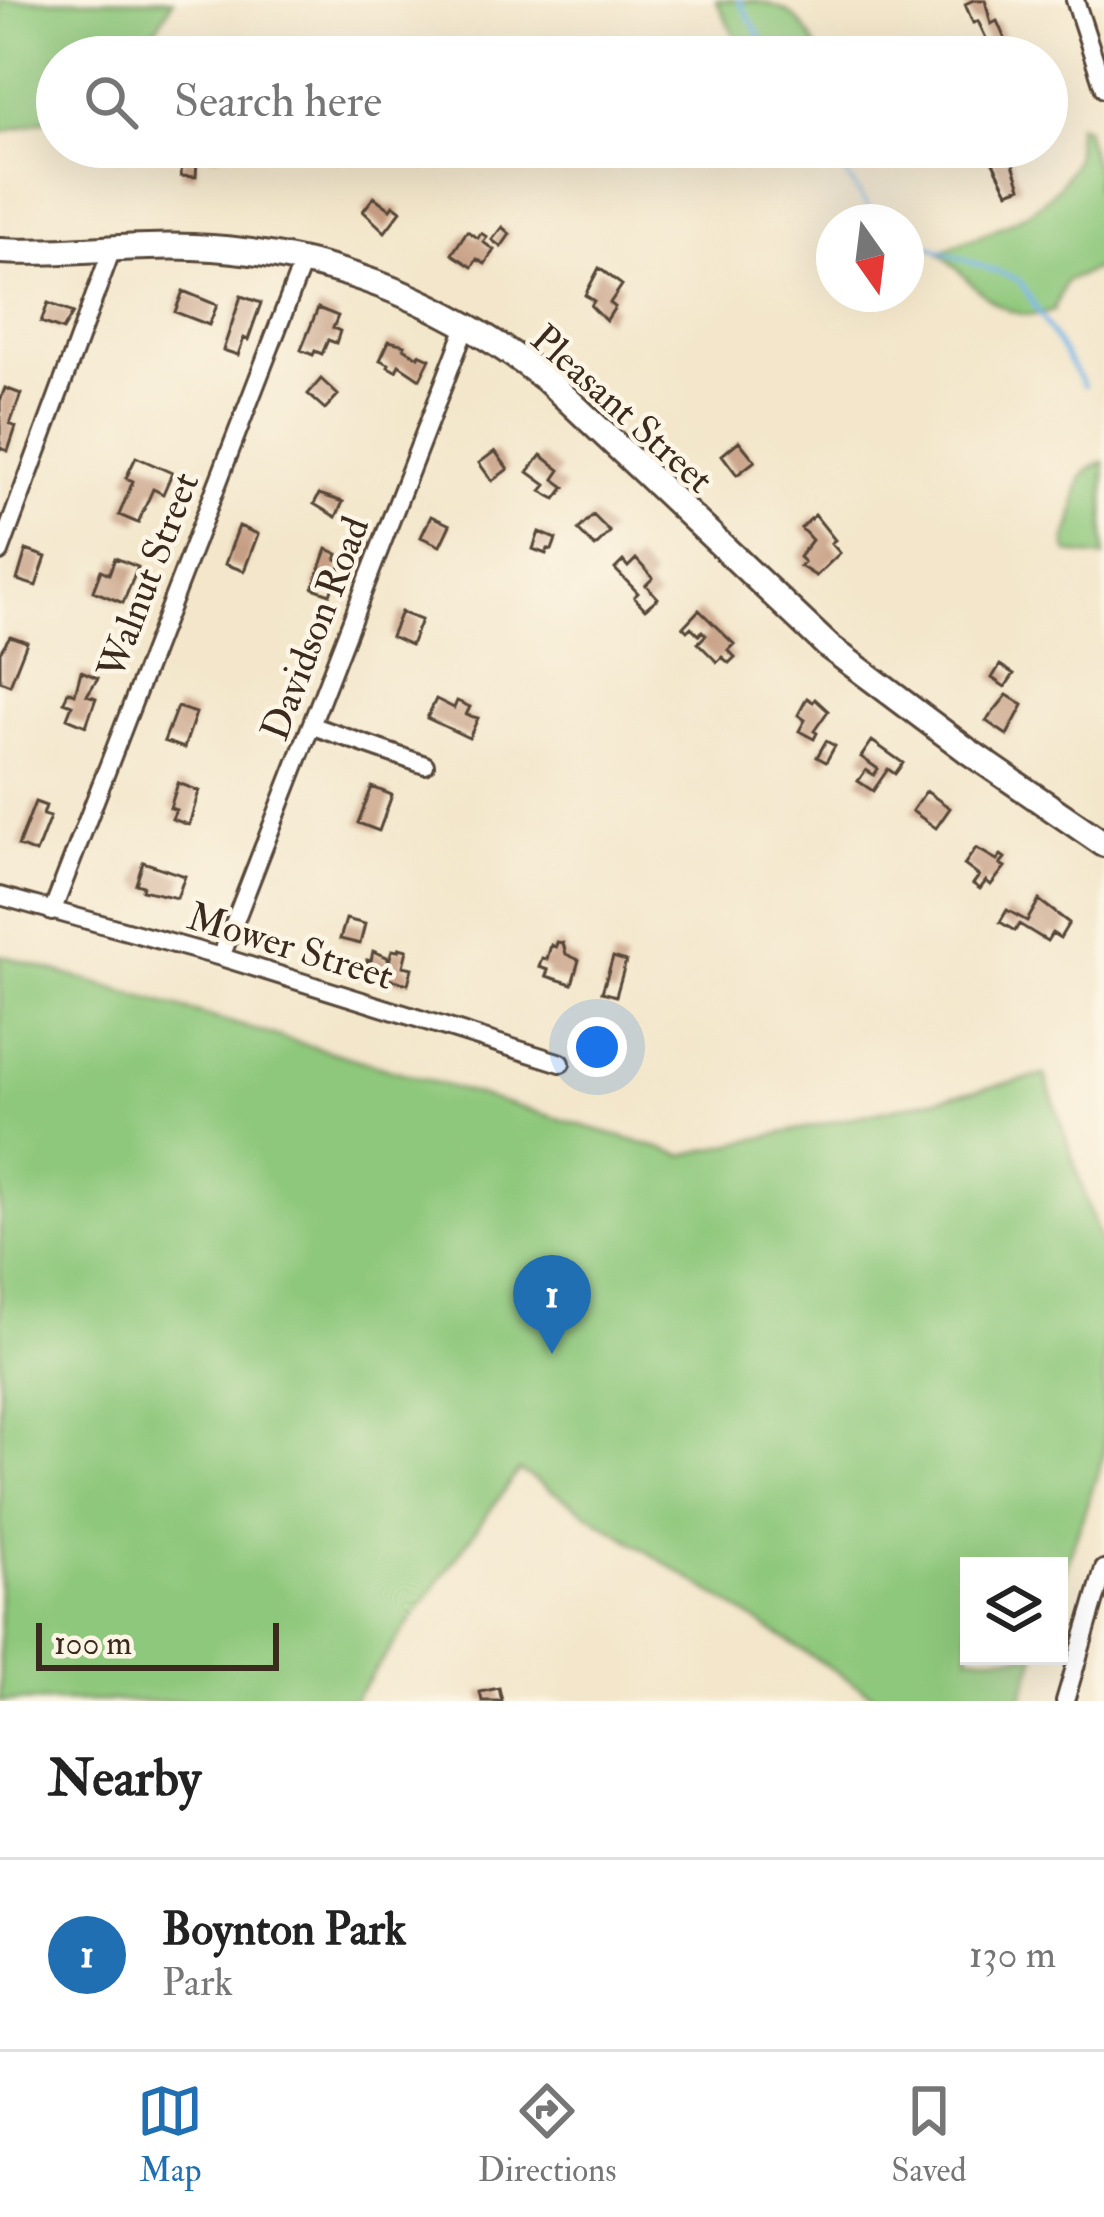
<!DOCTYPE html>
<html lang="en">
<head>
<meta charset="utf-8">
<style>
	:root { --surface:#fff; --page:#f2f2f2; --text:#222; --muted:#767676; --line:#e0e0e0; --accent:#1f6fb2 }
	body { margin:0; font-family:"IM FELL Double Pica",serif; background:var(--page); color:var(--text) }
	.controls { position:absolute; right:36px; bottom:36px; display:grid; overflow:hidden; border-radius:0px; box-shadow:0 12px 48px #0002 }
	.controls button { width:108px; height:108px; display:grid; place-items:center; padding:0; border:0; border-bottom:3px solid var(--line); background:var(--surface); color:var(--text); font:60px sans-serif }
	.compass { position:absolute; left:816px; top:204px; width:108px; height:108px; border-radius:50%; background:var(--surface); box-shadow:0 12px 48px #0002; rotate:166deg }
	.scale { position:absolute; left:36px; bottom:30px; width:243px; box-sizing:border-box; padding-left:12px; border:6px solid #3b2a1e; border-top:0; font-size:33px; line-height:42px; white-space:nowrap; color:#3b2a1e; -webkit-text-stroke:9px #fcf5e5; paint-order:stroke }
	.you { position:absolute; left:597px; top:1047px; width:42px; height:42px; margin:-30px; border:9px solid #fff; border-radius:50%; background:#1a73e8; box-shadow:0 0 0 18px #1a73e833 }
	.badge { display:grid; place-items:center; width:78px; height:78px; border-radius:50%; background:var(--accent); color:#fff; font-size:39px; font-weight:700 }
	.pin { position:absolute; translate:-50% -99px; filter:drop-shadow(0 3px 6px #0008) }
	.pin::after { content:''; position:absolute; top:63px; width:42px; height:36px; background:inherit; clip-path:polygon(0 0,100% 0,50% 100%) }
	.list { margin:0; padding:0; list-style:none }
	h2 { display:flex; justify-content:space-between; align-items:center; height:156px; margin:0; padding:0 48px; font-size:51px }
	h2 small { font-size:39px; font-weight:400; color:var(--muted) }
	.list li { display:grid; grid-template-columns:78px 1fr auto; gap:36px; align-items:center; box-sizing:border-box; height:192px; padding:0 48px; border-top:3px solid var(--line) }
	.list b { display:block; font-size:45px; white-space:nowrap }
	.list p { margin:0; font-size:39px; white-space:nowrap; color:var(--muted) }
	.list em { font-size:39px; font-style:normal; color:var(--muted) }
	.icon { flex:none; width:66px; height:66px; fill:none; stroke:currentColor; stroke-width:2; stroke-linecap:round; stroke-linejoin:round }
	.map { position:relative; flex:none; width:1104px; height:1701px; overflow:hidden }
	.search { position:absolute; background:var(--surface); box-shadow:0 12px 48px #0002; left:36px; right:36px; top:36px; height:132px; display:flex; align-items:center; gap:30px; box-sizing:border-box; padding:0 42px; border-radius:66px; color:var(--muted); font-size:45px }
	.sheet { height:348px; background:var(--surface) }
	nav { display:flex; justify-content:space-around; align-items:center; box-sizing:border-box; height:168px; border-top:3px solid var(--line); background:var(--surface); font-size:33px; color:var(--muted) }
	nav a { display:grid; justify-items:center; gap:6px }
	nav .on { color:var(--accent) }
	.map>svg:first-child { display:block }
</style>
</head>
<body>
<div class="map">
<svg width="1104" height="1701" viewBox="0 0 1104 1701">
	<rect width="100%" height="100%" fill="#fcf5e5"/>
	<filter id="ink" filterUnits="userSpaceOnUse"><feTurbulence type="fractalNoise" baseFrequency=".00833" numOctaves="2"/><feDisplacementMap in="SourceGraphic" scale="24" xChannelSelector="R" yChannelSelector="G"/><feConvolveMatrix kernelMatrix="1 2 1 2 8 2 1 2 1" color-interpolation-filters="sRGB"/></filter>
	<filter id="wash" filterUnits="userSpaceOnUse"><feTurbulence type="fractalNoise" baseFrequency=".004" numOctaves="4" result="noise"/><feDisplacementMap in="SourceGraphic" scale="48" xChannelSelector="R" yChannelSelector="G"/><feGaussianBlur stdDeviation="2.7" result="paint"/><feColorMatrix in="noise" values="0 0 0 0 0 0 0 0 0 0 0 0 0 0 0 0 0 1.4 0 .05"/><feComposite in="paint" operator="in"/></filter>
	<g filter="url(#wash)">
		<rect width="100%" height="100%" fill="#f3e6ca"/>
		<path fill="#8ec87c" stroke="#64794d" stroke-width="3" d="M 0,0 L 173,0 C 138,66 126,57 57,57 L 57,117 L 0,133 Z
			M 716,0 C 770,0 798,2 820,57 L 746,57 Z
			M 1078,124 L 1085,128 L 1097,175 L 1095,186 L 1104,200 L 1104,266 L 1066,281 L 1053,311 C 1004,329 974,283 939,252 C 988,231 1050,216 1074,161 C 1079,150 1074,136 1078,124 Z
			M 1104,462 L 1104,557 L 1068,553 C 1064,539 1068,536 1072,523 C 1079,497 1072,471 1104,462 Z
			M 0,955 L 683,1155 L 1045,1075 L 1104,1253 L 1104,1454 L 1059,1588 L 1059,1566 L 969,1566 L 969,1656 L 1036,1656 L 1021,1701 L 882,1701 L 519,1470 L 353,1701 L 0,1701 Z"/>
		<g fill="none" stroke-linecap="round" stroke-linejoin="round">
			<path stroke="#72b4e7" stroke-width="4.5" d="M 739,0 L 772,57
				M 828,147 L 878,222
				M 906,238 L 1019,280 L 1084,386"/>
		</g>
		<g id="blocks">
			<path fill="#c69e83" d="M 974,0 L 985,0 L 991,24 L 997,21 L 1007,44 L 992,51 L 978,21 L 973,23 L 965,4 Z
				M 198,147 L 221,147 L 219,157 L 197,153 Z
				M 985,147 L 1007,147 L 1021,187 L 1008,192 Z
				M 182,158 L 197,159 L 196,177 L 181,176 Z
				M 374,197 L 390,209 L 393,205 L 401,211 L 385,232 L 363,211 Z
				M 502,227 L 510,234 L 501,247 L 492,240 Z
				M 467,231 L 478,238 L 481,233 L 487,237 L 483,242 L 494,250 L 485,264 L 477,259 L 472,267 L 452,254 Z
				M 599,268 L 622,285 L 610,303 L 615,307 L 606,321 L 591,306 L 594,301 L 585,295 Z
				M 183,291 L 217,305 L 209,325 L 175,312 Z
				M 241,296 L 261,303 L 248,340 L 244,338 L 238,355 L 223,350 Z
				M 48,303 L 73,313 L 63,330 L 41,322 Z
				M 318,308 L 338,316 L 333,328 L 340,331 L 336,343 L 328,340 L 322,354 L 315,351 L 313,355 L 301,350 Z
				M 389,341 L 405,345 L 404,348 L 418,357 L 419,354 L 430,359 L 420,379 L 399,365 L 396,371 L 388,367 L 389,364 L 380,360 Z
				M 321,379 L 338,395 L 325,409 L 308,394 Z
				M 5,388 L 21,394 L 10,424 L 16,427 L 8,451 L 0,448 L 0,401 Z
				M 739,441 L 755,461 L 737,475 L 722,455 Z
				M 495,451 L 508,469 L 492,481 L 479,463 Z
				M 541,455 L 560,470 L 554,479 L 565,487 L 556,499 L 541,491 L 546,485 L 528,472 Z
				M 136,457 L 172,473 L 163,494 L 153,489 L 138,523 L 119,515 L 133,481 L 126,478 Z
				M 319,494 L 343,502 L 336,517 L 314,504 Z
				M 593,515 L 610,532 L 595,547 L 578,530 Z
				M 815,515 L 835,540 L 831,543 L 840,553 L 816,576 L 800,566 L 804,562 L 799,557 L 812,540 L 801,528 Z
				M 431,516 L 450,525 L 440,546 L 421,537 Z
				M 239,526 L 258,534 L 244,571 L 225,564 Z
				M 539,532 L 556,539 L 552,550 L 548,549 L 546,554 L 533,549 Z
				M 327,549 L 338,554 L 336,559 L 342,561 L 330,594 L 313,588 Z
				M 26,550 L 46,557 L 36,586 L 17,580 Z
				M 115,558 L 138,567 L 123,603 L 93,591 L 101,570 L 109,574 Z
				M 636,559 L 653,578 L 646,585 L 658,598 L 645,609 L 634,597 L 638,593 L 615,569 L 623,561 L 628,567 Z
				M 699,610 L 734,644 L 728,650 L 735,657 L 729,663 L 722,657 L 717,662 L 698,643 L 706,635 L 702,631 L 699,635 L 691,627 L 687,631 L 683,627 Z
				M 401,612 L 421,620 L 411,645 L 391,636 Z
				M 10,636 L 27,642 L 10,685 L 0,681 L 0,652 Z
				M 1000,665 L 1014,674 L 1005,687 L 992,678 Z
				M 81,671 L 98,678 L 87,695 L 96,698 L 86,726 L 67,718 L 72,705 L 64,702 L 68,691 L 75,694 Z
				M 1007,695 L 1023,705 L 1007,735 L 986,721 Z
				M 807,698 L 813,702 L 815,699 L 828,711 L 814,731 L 817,733 L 814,739 L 799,731 L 805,720 L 798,715 Z
				M 436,699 L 454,708 L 457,701 L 470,707 L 466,715 L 478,718 L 469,738 L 427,718 Z
				M 177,707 L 196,713 L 184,748 L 164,741 Z
				M 826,741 L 835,746 L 826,762 L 817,757 Z
				M 872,741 L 903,763 L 895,774 L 888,769 L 873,791 L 858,781 L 866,770 L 874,775 L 878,769 L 861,757 Z
				M 178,783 L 199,791 L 189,825 L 172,819 L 176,810 L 170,808 Z
				M 372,787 L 392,795 L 379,831 L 358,823 Z
				M 926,791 L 950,808 L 936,828 L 912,811 Z
				M 35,802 L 46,806 L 43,815 L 50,817 L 36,853 L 18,846 Z
				M 976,848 L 997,860 L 1001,855 L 1005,858 L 1000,864 L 1005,867 L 991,885 L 986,881 L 980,889 L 973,884 L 979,876 L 964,865 Z
				M 143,862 L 185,876 L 177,898 L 142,890 L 143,886 L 136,884 Z
				M 1039,900 L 1069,923 L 1060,938 L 1052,933 L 1047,941 L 1019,924 L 1015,931 L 1000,922 L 1007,910 L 1027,921 Z
				M 346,919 L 365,924 L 360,944 L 340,939 Z
				M 557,942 L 563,943 L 566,954 L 579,960 L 572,984 L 546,976 L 548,970 L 539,967 L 542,958 L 547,959 L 551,945 L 556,947 Z
				M 399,948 L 407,950 L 403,966 L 412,968 L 408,984 L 367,974 L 367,960 L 371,961 L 373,951 L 387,957 L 389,962 L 392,950 L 398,951 Z
				M 613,957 L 626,961 L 616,996 L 602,992 Z
				M 499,1688 L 502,1701 L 482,1701 L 480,1692 Z"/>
		</g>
	</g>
	<g filter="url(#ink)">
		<use href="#blocks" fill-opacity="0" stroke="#574638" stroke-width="3"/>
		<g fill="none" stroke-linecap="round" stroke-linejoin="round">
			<defs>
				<path id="street" d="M 1075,0 L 1104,89
					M 0,552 L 112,249
					M 313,726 L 425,765
					M 0,896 L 221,957 L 561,1063
					M 52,912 L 303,262
					M 221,957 L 467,324
					M 1065,1701 L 1104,1569"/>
				<path id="primary" d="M 0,251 C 64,255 128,244 193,247 C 324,252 444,299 547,380 L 828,646 L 968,751 L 1104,844"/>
			</defs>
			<use href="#street" stroke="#574638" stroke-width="22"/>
			<use href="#primary" stroke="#574638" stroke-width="30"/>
			<use href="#street" stroke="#fff" stroke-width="16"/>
			<use href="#primary" stroke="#fff" stroke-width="24"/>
		</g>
	</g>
	<g text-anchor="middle" stroke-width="9" stroke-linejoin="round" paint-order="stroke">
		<g font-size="39" fill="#3b2a1e" stroke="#fcf5e5">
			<text transform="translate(623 408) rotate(42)" y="14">Pleasant Street</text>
			<text transform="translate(147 575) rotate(-69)" y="14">Walnut Street</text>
			<text transform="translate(314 628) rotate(-69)" y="14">Davidson Road</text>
			<text transform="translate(291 945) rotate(17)" y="14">Mower Street</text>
		</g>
	</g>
</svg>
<div class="controls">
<button><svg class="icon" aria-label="layers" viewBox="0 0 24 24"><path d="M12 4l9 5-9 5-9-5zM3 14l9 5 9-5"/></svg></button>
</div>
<svg class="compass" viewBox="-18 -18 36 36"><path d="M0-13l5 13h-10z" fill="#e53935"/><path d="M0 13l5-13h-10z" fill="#767676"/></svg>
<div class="scale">100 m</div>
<div class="you"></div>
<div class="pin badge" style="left:552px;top:1354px">1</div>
<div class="search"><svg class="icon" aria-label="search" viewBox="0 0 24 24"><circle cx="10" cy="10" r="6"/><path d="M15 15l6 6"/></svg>Search here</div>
</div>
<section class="sheet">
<h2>Nearby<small></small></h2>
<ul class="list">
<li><span class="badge">1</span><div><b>Boynton Park</b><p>Park</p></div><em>130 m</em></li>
</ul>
</section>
<nav>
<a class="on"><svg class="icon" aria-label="map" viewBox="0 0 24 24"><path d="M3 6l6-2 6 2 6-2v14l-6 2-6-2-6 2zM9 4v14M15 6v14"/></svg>Map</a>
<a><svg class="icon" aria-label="directions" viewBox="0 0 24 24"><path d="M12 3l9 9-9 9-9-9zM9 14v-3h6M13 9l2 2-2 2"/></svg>Directions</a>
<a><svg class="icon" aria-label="saved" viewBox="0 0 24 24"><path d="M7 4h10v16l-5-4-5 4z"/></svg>Saved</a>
</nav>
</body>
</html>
